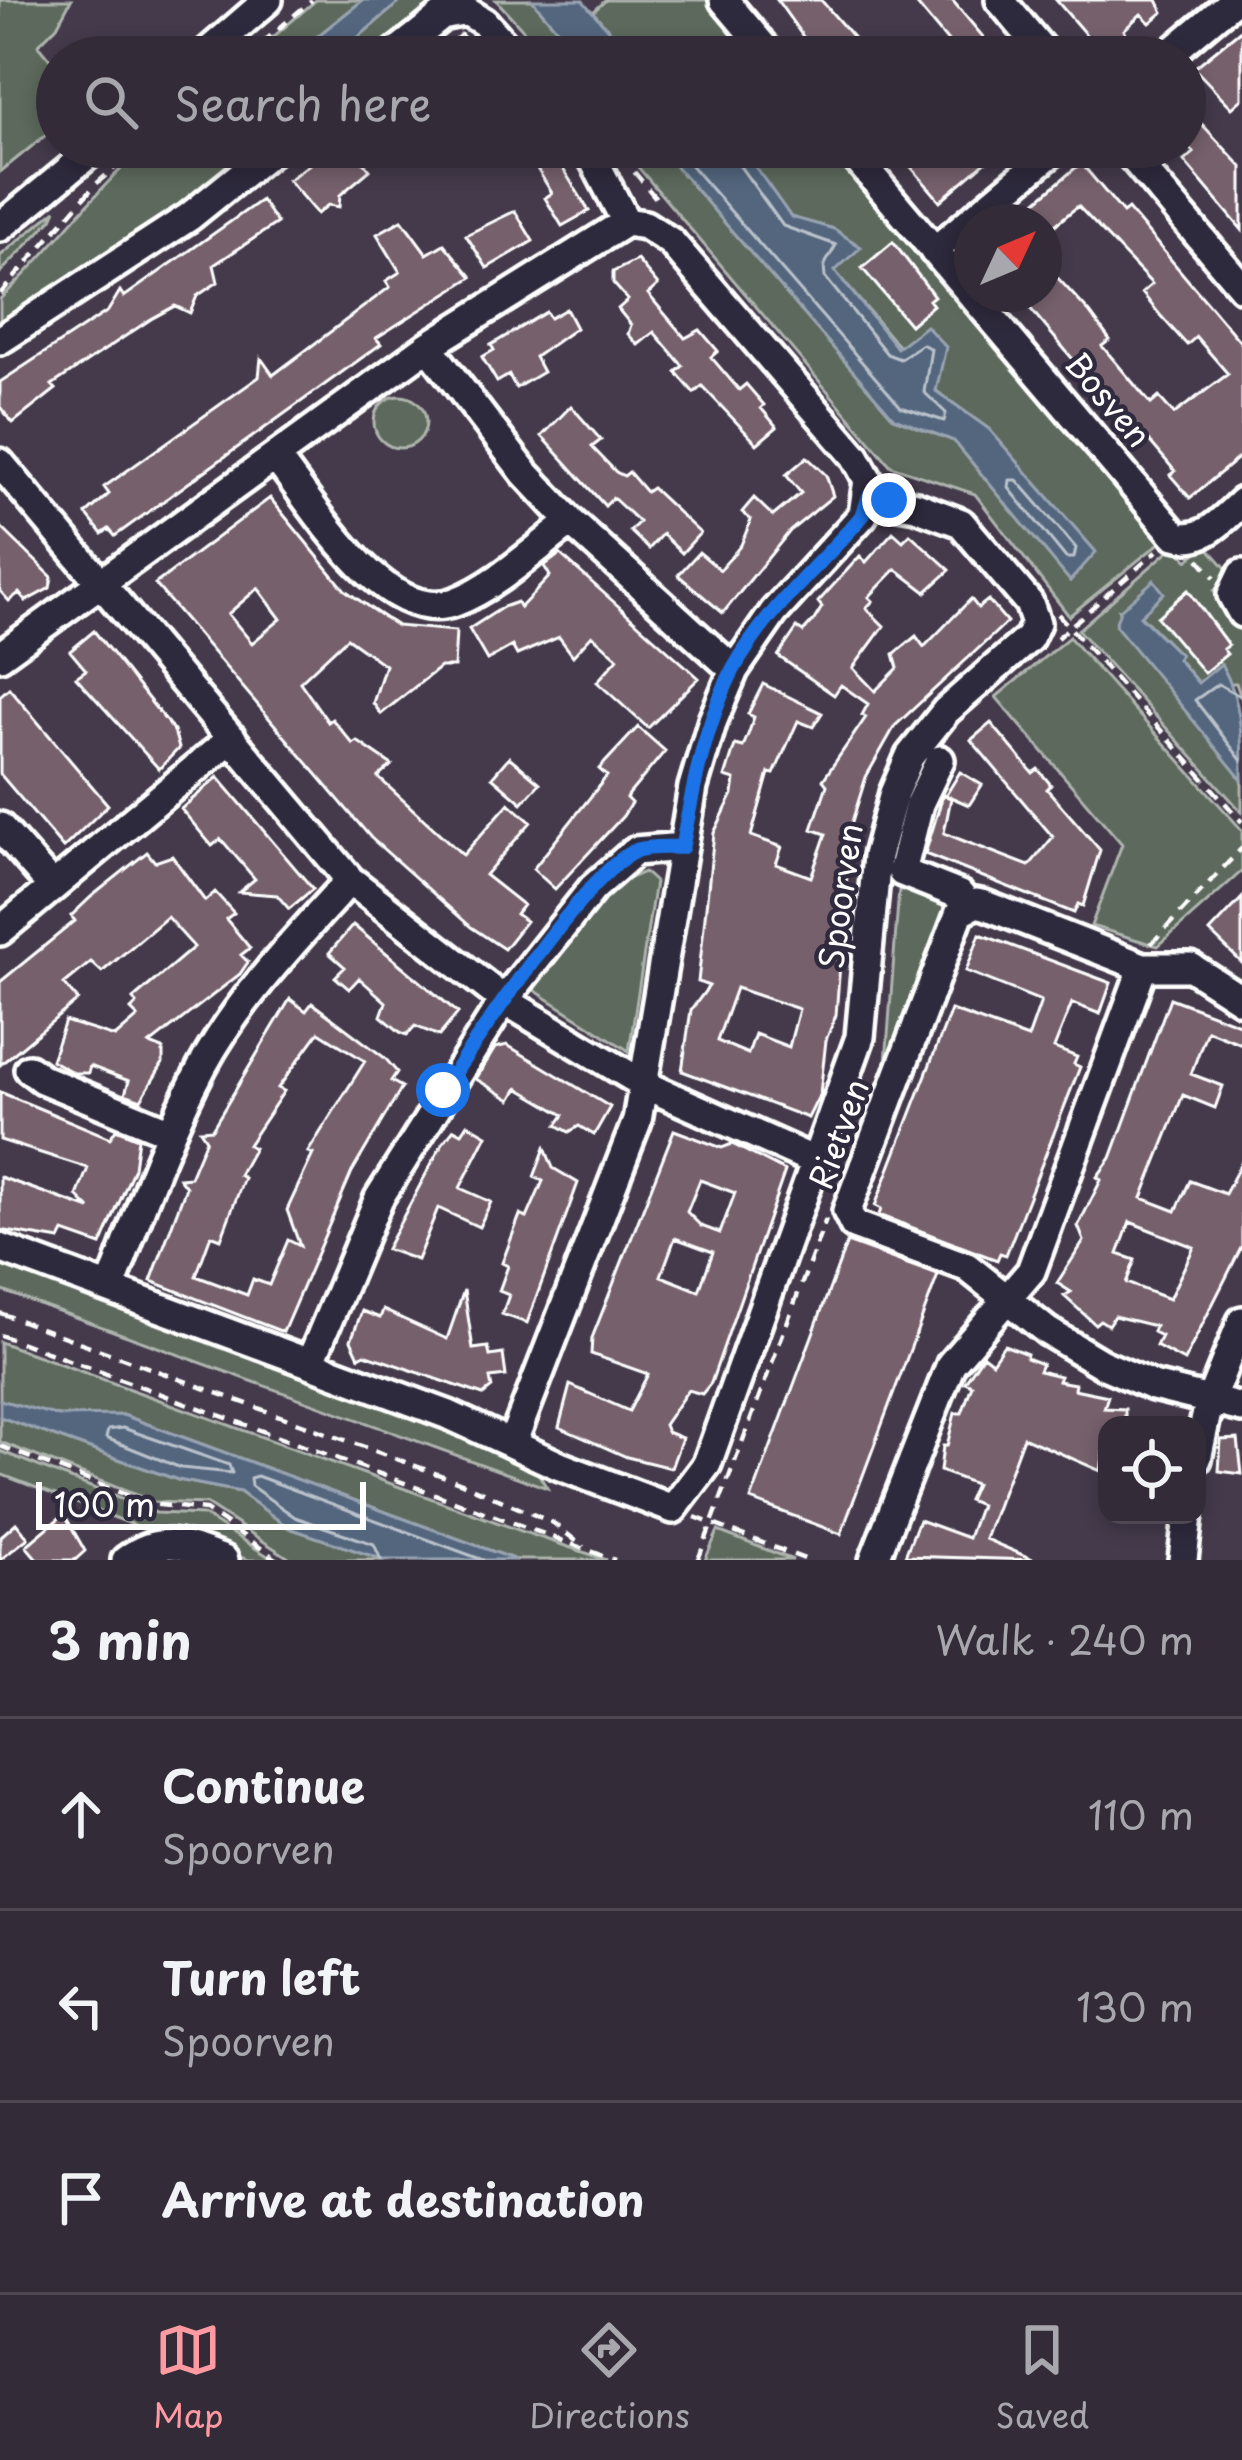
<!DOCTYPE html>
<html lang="en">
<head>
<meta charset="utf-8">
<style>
	:root { --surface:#332c38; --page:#3e3843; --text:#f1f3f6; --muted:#a9a7ae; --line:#4e4853; --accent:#ff9aa2 }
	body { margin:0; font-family:"Playpen Sans",sans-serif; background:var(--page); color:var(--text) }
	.controls { position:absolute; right:36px; bottom:36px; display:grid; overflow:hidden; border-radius:24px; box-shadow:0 6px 18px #0003 }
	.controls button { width:108px; height:108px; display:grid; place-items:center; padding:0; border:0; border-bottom:3px solid var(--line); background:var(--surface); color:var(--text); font:60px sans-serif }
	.compass { position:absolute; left:954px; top:204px; width:108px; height:108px; border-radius:50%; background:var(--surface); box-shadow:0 6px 18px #0003; rotate:46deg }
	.scale { position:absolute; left:36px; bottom:30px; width:330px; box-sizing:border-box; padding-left:12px; border:6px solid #fff; border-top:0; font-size:33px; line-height:42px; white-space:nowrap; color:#fff; -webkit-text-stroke:9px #2f2a3d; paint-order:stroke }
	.stop { position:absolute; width:36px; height:36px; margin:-27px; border:9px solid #1a73e8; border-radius:50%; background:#fff }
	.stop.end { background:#1a73e8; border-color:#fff; box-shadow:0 3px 12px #0008 }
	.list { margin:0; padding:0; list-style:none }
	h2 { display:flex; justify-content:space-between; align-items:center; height:156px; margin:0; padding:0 48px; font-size:51px }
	h2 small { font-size:39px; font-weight:400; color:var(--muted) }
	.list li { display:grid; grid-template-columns:78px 1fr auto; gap:36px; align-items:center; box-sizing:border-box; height:192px; padding:0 48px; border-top:3px solid var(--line) }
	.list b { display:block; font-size:45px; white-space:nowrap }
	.list p { margin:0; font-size:39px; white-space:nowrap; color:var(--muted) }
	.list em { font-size:39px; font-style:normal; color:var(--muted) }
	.icon { flex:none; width:66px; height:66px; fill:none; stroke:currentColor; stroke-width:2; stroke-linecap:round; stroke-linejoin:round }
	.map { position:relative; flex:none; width:1242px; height:1560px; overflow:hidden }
	.search { position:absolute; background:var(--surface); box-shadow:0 6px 18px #0003; left:36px; right:36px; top:36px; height:132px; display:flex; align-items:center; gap:30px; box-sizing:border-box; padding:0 42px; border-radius:66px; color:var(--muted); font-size:45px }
	.sheet { height:732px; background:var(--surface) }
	nav { display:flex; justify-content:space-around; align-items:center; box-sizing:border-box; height:168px; border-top:3px solid var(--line); background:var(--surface); font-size:33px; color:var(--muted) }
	nav a { display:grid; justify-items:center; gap:6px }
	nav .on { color:var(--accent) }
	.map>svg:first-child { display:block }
</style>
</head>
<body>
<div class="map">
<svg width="1242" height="1560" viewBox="0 0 1242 1560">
	<rect width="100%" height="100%" fill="#443a4b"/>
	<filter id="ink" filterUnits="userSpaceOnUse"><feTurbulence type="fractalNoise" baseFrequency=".00833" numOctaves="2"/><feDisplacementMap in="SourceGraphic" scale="24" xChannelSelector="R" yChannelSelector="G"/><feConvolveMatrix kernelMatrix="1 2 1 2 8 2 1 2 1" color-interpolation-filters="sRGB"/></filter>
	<g filter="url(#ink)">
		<path fill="#5d695d" stroke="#aeb4ae" stroke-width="3" d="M 0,0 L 71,0 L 57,26 L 38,45 L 57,68 L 57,126 L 0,172 Z
			M 316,0 L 363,0 L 291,57 L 250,57 Z
			M 402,0 L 465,0 L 424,16 L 375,57 L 335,57 Z
			M 496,0 L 532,0 L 581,57 L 548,57 Z
			M 606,0 L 713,0 L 760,57 L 670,57 L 652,47 L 621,44 L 593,12 Z
			M 145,147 L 187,147 L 188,159 L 232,147 L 265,147 L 0,333 L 0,299 C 52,251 91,193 145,147 Z
			M 621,147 L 659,147 L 894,418 L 954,441 L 1070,581 L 1095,551 L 989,429 L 935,390 L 834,270 L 860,248 L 834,229 L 791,218 L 741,147 L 835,147 L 1167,537 L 1069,616 L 975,494 L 891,466 Z
			M 56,210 L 52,219 L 0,273 L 0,256 Z
			M374 422a26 26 0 1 1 52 0a26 26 0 1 1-52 0Z
			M 1175,545 L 1188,560 L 1206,545 L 1232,575 L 1214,591 L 1242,624 L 1242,700 L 1236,683 L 1198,683 L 1177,658 L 1180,655 L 1140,615 L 1120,610 L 1242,780 L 1242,812 L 1078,630 Z
			M 1069,637 L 1242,830 L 1242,871 L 1158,946 L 1091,926 L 1122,844 L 996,697 Z
			M 644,872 L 655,882 L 629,1051 L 523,983 L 609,887 Z
			M 900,876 L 961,902 L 883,1102 Z
			M 0,1263 L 527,1455 L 547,1488 L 0,1290 Z
			M 0,1342 L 524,1532 L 607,1560 L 516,1560 L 123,1415 C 83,1421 37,1419 0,1400 Z
			M 0,1417 L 178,1480 L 240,1492 L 289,1528 L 384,1560 L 292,1560 L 206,1504 L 154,1502 L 0,1442 Z
			M 0,1451 L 156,1513 L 203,1515 L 274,1560 L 249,1560 L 147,1530 L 0,1474 Z
			M 718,1531 L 793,1560 L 705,1560 Z"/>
		<path fill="#53667e" stroke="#98a3b2" stroke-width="3" d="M 363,0 L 402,0 L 335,57 L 291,57 Z
			M 532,0 L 582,0 L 621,44 L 652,47 L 670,57 L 581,57 Z
			M 659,147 L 741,147 L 791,217 L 834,229 L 861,247 L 835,271 L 897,348 L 926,326 L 946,347 L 936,391 L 989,429 L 1096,552 L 1070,581 L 954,441 L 894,418 Z
			M 1154,580 L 1164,593 L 1140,616 L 1180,655 L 1177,659 L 1198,683 L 1221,664 C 1242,699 1242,737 1242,780 L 1115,625 L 1120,610 Z
			M 0,1400 L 59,1416 L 123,1415 L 516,1560 L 384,1560 L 289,1528 L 240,1492 L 178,1480 L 0,1417 Z"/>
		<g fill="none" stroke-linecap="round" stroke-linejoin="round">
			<path stroke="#bac2cb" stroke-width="3" d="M 675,147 L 901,407 L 944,421 L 946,413 L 924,392 L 931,349 L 922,344 L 900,359 L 887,354 L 825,277 L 824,266 L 836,245 L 783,226 L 734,158 L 732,147
				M 1010,480 L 1017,480 L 1076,548 L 1074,558 L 1066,558 L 1009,488 Z
				M 1242,697 L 1218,684 L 1195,700 L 1242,761
				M 123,1428 L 229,1465 L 232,1473 L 181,1468 L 106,1438 L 108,1430 Z
				M 381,1560 L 374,1544 L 295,1517 L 251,1486 L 250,1478 L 257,1476 L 483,1560"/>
		</g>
		<path fill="#75616c" stroke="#fff" stroke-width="3" fill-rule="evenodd" d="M 777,0 L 821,0 L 870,57 L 814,52 Z
			M 913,0 L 952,0 L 1000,57 L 961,57 Z
			M 1056,0 L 1157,0 L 1163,12 L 1150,23 L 1141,14 L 1124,30 L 1130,41 L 1105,57 Z
			M 1242,29 L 1242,99 L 1232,108 L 1194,68 Z
			M 461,34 L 481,57 L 434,57 Z
			M 1185,106 L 1242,167 L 1242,230 L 1184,161 L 1194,153 L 1185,144 Z
			M 333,147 L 351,147 L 370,170 L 340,195 L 339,207 L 328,205 L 317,214 L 288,180 Z
			M 894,147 L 1003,147 L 940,201 Z
			M 555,156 L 589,211 L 562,226 L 545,198 L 552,193 L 536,167 Z
			M 1081,163 L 1123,213 L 1128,209 L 1242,344 L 1242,455 L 1190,498 L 1170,475 L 1175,471 L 1140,430 L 1135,433 L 1018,294 L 1044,294 L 1044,263 L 1090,313 L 1110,340 L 1102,346 L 1151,404 L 1159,397 L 1174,414 L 1228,374 L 1196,337 L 1187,345 L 1160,315 L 1142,293 L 1152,284 L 1078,206 L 1044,234 L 1044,222 L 1034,222 L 1025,211 Z
			M 261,200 L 277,223 L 214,265 L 218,282 L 197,296 L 190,313 L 175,306 L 151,319 L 52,385 L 56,389 L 13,423 L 0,407 L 0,382 L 108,311 L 120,291 L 124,297 Z
			M 515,211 L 533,241 L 487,268 L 466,235 Z
			M 402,220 L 427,254 L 444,244 L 472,277 L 376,338 L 381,344 L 115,536 L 109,529 L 102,534 L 86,514 L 109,494 L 104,487 L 259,377 L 261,358 L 273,375 L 390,287 L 386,281 L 400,272 L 377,234 Z
			M 893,242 L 934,296 L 929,300 L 933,305 L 910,325 L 862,268 Z
			M 637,260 L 658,285 L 648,294 L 685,338 L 700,330 L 718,351 L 711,357 L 739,390 L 746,384 L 764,405 L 761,408 L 777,427 L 757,444 L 702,386 L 694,393 L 676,372 L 683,366 L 654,332 L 638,345 L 628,334 L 631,325 L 618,309 L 628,300 L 613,283 L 613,272 Z
			M 566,309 L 576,328 L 535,357 L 543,372 L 516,388 L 509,375 L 497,382 L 482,357 L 494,350 L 491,345 L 546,312 L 550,318 Z
			M 571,406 L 601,440 L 592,447 L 616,472 L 624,476 L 629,472 L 646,492 L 652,488 L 700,533 L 682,553 L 662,534 L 649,549 L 630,531 L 639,522 L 613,498 L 605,506 L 542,436 Z
			M 807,457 L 826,475 L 833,496 L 790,531 L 723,613 L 678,575 L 699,552 L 720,570 L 741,545 L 751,520 L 742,512 L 754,498 L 773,516 L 801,493 L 786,475 Z
			M 270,498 L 345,590 L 370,608 L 397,626 L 456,631 L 454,667 L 440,667 L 381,714 L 373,703 L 385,665 L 347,638 L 300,682 L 328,722 L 332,719 L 353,744 L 357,741 L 392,765 L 378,777 L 463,855 L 509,803 L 531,822 L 485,875 L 523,905 L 516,914 L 526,921 L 504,949 L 471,927 L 371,838 L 155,584 ZM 258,588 L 281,619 L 252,643 L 228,614 Z
			M 0,526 L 52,577 L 50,588 L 26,601 L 19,593 L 9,601 L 0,591 Z
			M 893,532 L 903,541 L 910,534 L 950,570 L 926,592 L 896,569 L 869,597 L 873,601 L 866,608 L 884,626 L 853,668 L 875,691 L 898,668 L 894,654 L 916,636 L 924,647 L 971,599 L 978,608 L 988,600 L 1007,622 L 895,726 L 866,777 L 843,850 L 842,859 L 848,862 L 836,1015 L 826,1040 L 820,1094 L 808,1118 L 682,1071 L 691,1010 L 709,986 L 698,982 L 714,833 L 733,794 L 735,780 L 725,777 L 735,745 L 743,747 L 749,732 L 754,717 L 748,714 L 763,684 L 822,713 L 813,727 L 798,721 L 774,774 L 769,773 L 751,836 L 782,847 L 776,864 L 811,877 L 826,834 L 812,829 L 827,785 L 823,780 L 866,717 L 862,715 L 868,704 L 841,685 L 834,695 L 778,656 L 797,628 L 803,632 L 814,620 L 822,607 L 818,602 L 860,556 L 866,562 ZM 736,988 L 799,1009 L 789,1047 L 755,1034 L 748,1054 L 717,1041 Z
			M 560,554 L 699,678 L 648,728 L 597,682 L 618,658 L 592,635 L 573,656 L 559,637 L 517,655 L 512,646 L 487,660 L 469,629 L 503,607 L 517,602 L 520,608 L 550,576 L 544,566 Z
			M 1188,590 L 1228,645 L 1223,649 L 1227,654 L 1204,673 L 1157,617 Z
			M 94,631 L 174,731 L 179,748 L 159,769 L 76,677 L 86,670 L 70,651 Z
			M 9,688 L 108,805 L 63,848 L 0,774 L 0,696 Z
			M 991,723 L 1033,773 L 1038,769 L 1051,785 L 1047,789 L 1100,850 L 1083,906 L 1078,904 L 1074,913 L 925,854 L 943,795 L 951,798 L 944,833 L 964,841 L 1029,866 L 1053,837 L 971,740 Z
			M 638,727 L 665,751 L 626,798 L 631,803 L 623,816 L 555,889 L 533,869 L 607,776 L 599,769 Z
			M 509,757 L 540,783 L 522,803 L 492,777 Z
			M 960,772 L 982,785 L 969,805 L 946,795 Z
			M 218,777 L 313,889 L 289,909 L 277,895 L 239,892 L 255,879 L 221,839 L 212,846 L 181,809 Z
			M 147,852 L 155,862 L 172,856 L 205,901 L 215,892 L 234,913 L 226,919 L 250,948 L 241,955 L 248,962 L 240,974 L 150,1044 L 163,1049 L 163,1063 L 141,1100 L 125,1094 L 129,1081 L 90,1066 L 88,1073 L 74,1073 L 51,1060 L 65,1021 L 115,1037 L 138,1017 L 131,1010 L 137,1004 L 133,999 L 194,947 L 167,917 L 102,972 L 91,962 L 64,984 L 78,1000 L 0,1065 L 0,982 L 75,921 L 71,916 L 91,897 Z
			M 1242,898 L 1242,963 L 1210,932 Z
			M 353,925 L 458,1013 L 439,1036 L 415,1026 L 407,1035 L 400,1032 L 381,1016 L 386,1002 L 359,978 L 349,989 L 335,977 L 345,967 L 329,953 Z
			M 980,934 L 1111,983 L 1100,1014 L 1072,1003 L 1054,1048 L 1077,1057 L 1074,1064 L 1080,1067 L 1006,1255 L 1000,1253 L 997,1260 L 879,1215 L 881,1209 L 875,1206 L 951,1010 L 1028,1038 L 1041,1001 L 966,971 Z
			M 1170,998 L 1242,1025 L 1242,1044 L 1207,1030 L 1191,1074 L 1223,1086 L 1215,1108 L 1183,1095 L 1142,1198 L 1176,1211 L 1190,1181 L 1225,1194 L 1242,1161 L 1242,1246 L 1184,1361 L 1156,1346 L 1161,1336 L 1153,1332 L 1155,1326 L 1114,1316 L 1108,1325 L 1100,1320 L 1095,1324 L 1064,1296 L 1071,1292 L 1057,1283 L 1084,1241 L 1078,1226 L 1101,1180 L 1097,1177 L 1111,1158 ZM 1130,1222 L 1194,1247 L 1169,1299 L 1126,1283 L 1135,1260 L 1118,1254 Z
			M 290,999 L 306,1011 L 312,1003 L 385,1058 L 397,1072 L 391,1081 L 402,1087 L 352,1172 L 283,1332 L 151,1281 L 186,1187 L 179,1178 L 190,1177 L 206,1139 L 200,1130 L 212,1129 ZM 319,1032 L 365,1061 L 308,1152 L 313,1154 L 287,1210 L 300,1246 L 288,1240 L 269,1285 L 253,1279 L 247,1295 L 196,1276 L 211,1235 L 221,1239 L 244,1178 L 239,1175 L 254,1148 L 248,1145 L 284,1091 L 278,1088 Z
			M 507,1045 L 610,1107 L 594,1135 L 579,1126 L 569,1132 L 557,1125 L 564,1115 L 518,1088 L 511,1100 L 476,1079 L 495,1048 Z
			M 0,1092 L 110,1138 L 116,1129 L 138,1138 L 134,1168 L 101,1245 L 64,1232 L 60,1240 L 0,1230 L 0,1177 L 90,1209 L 77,1196 L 88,1168 L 0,1140 Z
			M 468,1124 L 487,1135 L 460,1188 L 491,1202 L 479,1227 L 438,1208 L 417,1260 L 386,1249 L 442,1144 L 454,1129 L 462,1133 Z
			M 674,1130 L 722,1148 L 732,1144 L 785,1171 L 711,1383 L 702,1394 L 688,1390 L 664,1425 L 667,1432 L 682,1438 L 671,1468 L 627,1457 L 559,1427 L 570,1385 L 629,1411 L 648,1374 L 591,1354 L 592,1338 ZM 700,1180 L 735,1193 L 720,1233 L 701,1226 L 687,1212 ZM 675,1238 L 713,1252 L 699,1291 L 661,1276 Z
			M 545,1148 L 553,1168 L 578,1183 L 527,1323 L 502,1314 L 509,1295 L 499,1291 L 508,1266 L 502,1263 L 520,1215 L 527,1218 L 543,1181 L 534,1177 Z
			M 847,1242 L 938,1275 L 841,1534 L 751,1500 Z
			M 464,1290 L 473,1349 L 488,1347 L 490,1356 L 503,1354 L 506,1376 L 490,1378 L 492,1388 L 483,1395 L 365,1354 L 359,1357 L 351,1340 L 362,1311 L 380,1318 L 383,1310 L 447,1339 Z
			M 1004,1345 L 1027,1354 L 1026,1358 L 1042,1364 L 1039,1371 L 1060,1376 L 1058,1381 L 1075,1384 L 1074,1389 L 1108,1396 L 1104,1408 L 1125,1409 L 1125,1425 L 1107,1425 L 1101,1471 L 1023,1437 L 985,1539 L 1035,1560 L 905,1556 L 919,1520 L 968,1538 L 980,1505 L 968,1500 L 975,1484 L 940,1471 L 943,1446 L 947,1446 L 955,1413 L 962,1413 L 972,1385 L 965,1382 L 983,1355 L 992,1362 Z
			M 1238,1439 L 1242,1474 L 1219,1471 L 1221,1440 Z
			M 64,1514 L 85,1551 L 75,1560 L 38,1560 L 26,1546 Z
			M 16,1523 L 28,1538 L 0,1560 L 0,1537 Z"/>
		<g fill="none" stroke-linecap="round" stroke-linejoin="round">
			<defs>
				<path id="minor" d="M 724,0 L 772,57
					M 1000,0 L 1048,57
					M 202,57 L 268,0
					M 390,57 L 442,16 L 466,11 L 484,22 L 515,57
					M 1166,57 L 1234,0
					M 587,147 L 626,222
					M 847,147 L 1175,535 C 1203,544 1222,520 1242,502
					M 1124,147 L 1242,287
					M 0,227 L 97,147
					M 934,251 L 1058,147
					M 0,340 L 189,217 L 276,147
					M 428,346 L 525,473 L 571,522 L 734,670
					M 276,458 C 313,504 385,628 455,602 C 497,586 535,549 571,522
					M 0,463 L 350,880 L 504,1000 L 645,1085 L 815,1161
					M 1242,574 L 1232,595 L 1242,613
					M 0,656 L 428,346 L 626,222 L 645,225 L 671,242 L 855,456 L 868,480 L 863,515 L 774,612 L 734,670 L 713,720 L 693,787 L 637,1121 L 513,1441
					M 940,760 L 919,804 L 902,872 L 960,895 L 968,906
					M 0,827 L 52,886
					M 0,931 L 232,738
					M 1242,1000 L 1191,967 L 1143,967 L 985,905 L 976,903 L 960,912 L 847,1211 L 854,1225 L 967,1267 L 1047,1331 L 1102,1364 L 1153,1386 L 1242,1408
					M 29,1069 L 42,1079 L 170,1132
					M 0,1248 L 449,1415 L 560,1466 L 673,1509 L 707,1464 L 860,1037 L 877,856 L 894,793 L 910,756 L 946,711 L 1029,638 L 1036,623 L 1029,603 L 961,523 L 916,506 L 869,498
					M 111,1287 C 139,1213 165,1137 202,1067 C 239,998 297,938 350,880
					M 310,1363 L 379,1198 L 504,1000 L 593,888 L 635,851 L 682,847
					M 1197,1459 L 1209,1403 L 1242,1321
					M 126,1560 C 162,1533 185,1546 224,1560
					M 874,1560 L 951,1364 L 1031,1271 L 1143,967
					M 1183,1560 L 1188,1515"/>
			</defs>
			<use href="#minor" stroke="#fff" stroke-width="36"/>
			<path stroke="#fff" stroke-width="4.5" stroke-dasharray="12 9" stroke-linecap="butt" d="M 246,57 L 312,0
				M 621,156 L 660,203
				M 0,294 L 96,184 L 139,147
				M 1199,559 L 1215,578
				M 1058,614 L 1242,822
				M 1057,638 L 1157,551
				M 1151,944 L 1242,848
				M 0,1313 L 462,1483 L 553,1523 L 584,1547
				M 0,1335 L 615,1560
				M 0,1446 L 149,1504 L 206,1510 L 278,1560
				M 695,1517 L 807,1560
				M 698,1560 L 826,1219"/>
			<use href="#minor" stroke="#2f2a3d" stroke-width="27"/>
		</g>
	</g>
	<g fill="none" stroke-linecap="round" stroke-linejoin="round" filter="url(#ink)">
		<path stroke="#1a73e8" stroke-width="15" d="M 443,1090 C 475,1042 588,871 635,851 C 647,846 669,848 682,847 C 693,788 705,724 733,670 C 766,610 819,566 863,515 L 869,497 L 889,500"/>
	</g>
	<g text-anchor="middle" stroke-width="9" stroke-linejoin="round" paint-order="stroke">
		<g font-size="33" fill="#fff" stroke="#2f2a3d">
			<text transform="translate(1108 400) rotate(50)" y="12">Bosven</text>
			<text transform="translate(841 896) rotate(-82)" y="12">Spoorven</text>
			<text transform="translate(839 1134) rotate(-70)" y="12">Rietven</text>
		</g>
	</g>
</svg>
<div class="controls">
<button><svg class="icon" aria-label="locate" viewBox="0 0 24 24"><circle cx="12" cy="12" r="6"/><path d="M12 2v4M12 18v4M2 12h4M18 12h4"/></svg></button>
</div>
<svg class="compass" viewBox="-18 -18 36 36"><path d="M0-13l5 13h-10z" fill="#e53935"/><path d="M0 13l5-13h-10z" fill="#a9a7ae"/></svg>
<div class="scale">100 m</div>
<div class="stop" style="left:443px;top:1090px"></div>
<div class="stop end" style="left:889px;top:500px"></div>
<div class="search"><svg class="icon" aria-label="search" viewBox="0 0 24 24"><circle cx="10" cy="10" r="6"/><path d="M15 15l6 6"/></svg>Search here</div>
</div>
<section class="sheet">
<h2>3 min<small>Walk · 240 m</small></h2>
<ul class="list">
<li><svg class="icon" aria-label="ahead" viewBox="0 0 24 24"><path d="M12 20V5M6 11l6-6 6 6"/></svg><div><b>Continue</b><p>Spoorven</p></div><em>110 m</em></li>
<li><svg class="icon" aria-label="left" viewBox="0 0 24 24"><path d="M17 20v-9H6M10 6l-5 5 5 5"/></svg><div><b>Turn left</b><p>Spoorven</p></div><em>130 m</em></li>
<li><svg class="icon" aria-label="arrive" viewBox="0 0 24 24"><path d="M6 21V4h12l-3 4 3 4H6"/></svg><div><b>Arrive at destination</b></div></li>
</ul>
</section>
<nav>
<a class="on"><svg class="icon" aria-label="map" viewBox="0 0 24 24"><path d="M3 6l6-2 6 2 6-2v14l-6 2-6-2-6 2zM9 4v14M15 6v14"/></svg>Map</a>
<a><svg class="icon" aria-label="directions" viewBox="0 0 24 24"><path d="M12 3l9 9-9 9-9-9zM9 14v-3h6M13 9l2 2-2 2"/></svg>Directions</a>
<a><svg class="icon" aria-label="saved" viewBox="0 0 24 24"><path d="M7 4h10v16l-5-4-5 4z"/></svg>Saved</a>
</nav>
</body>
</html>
